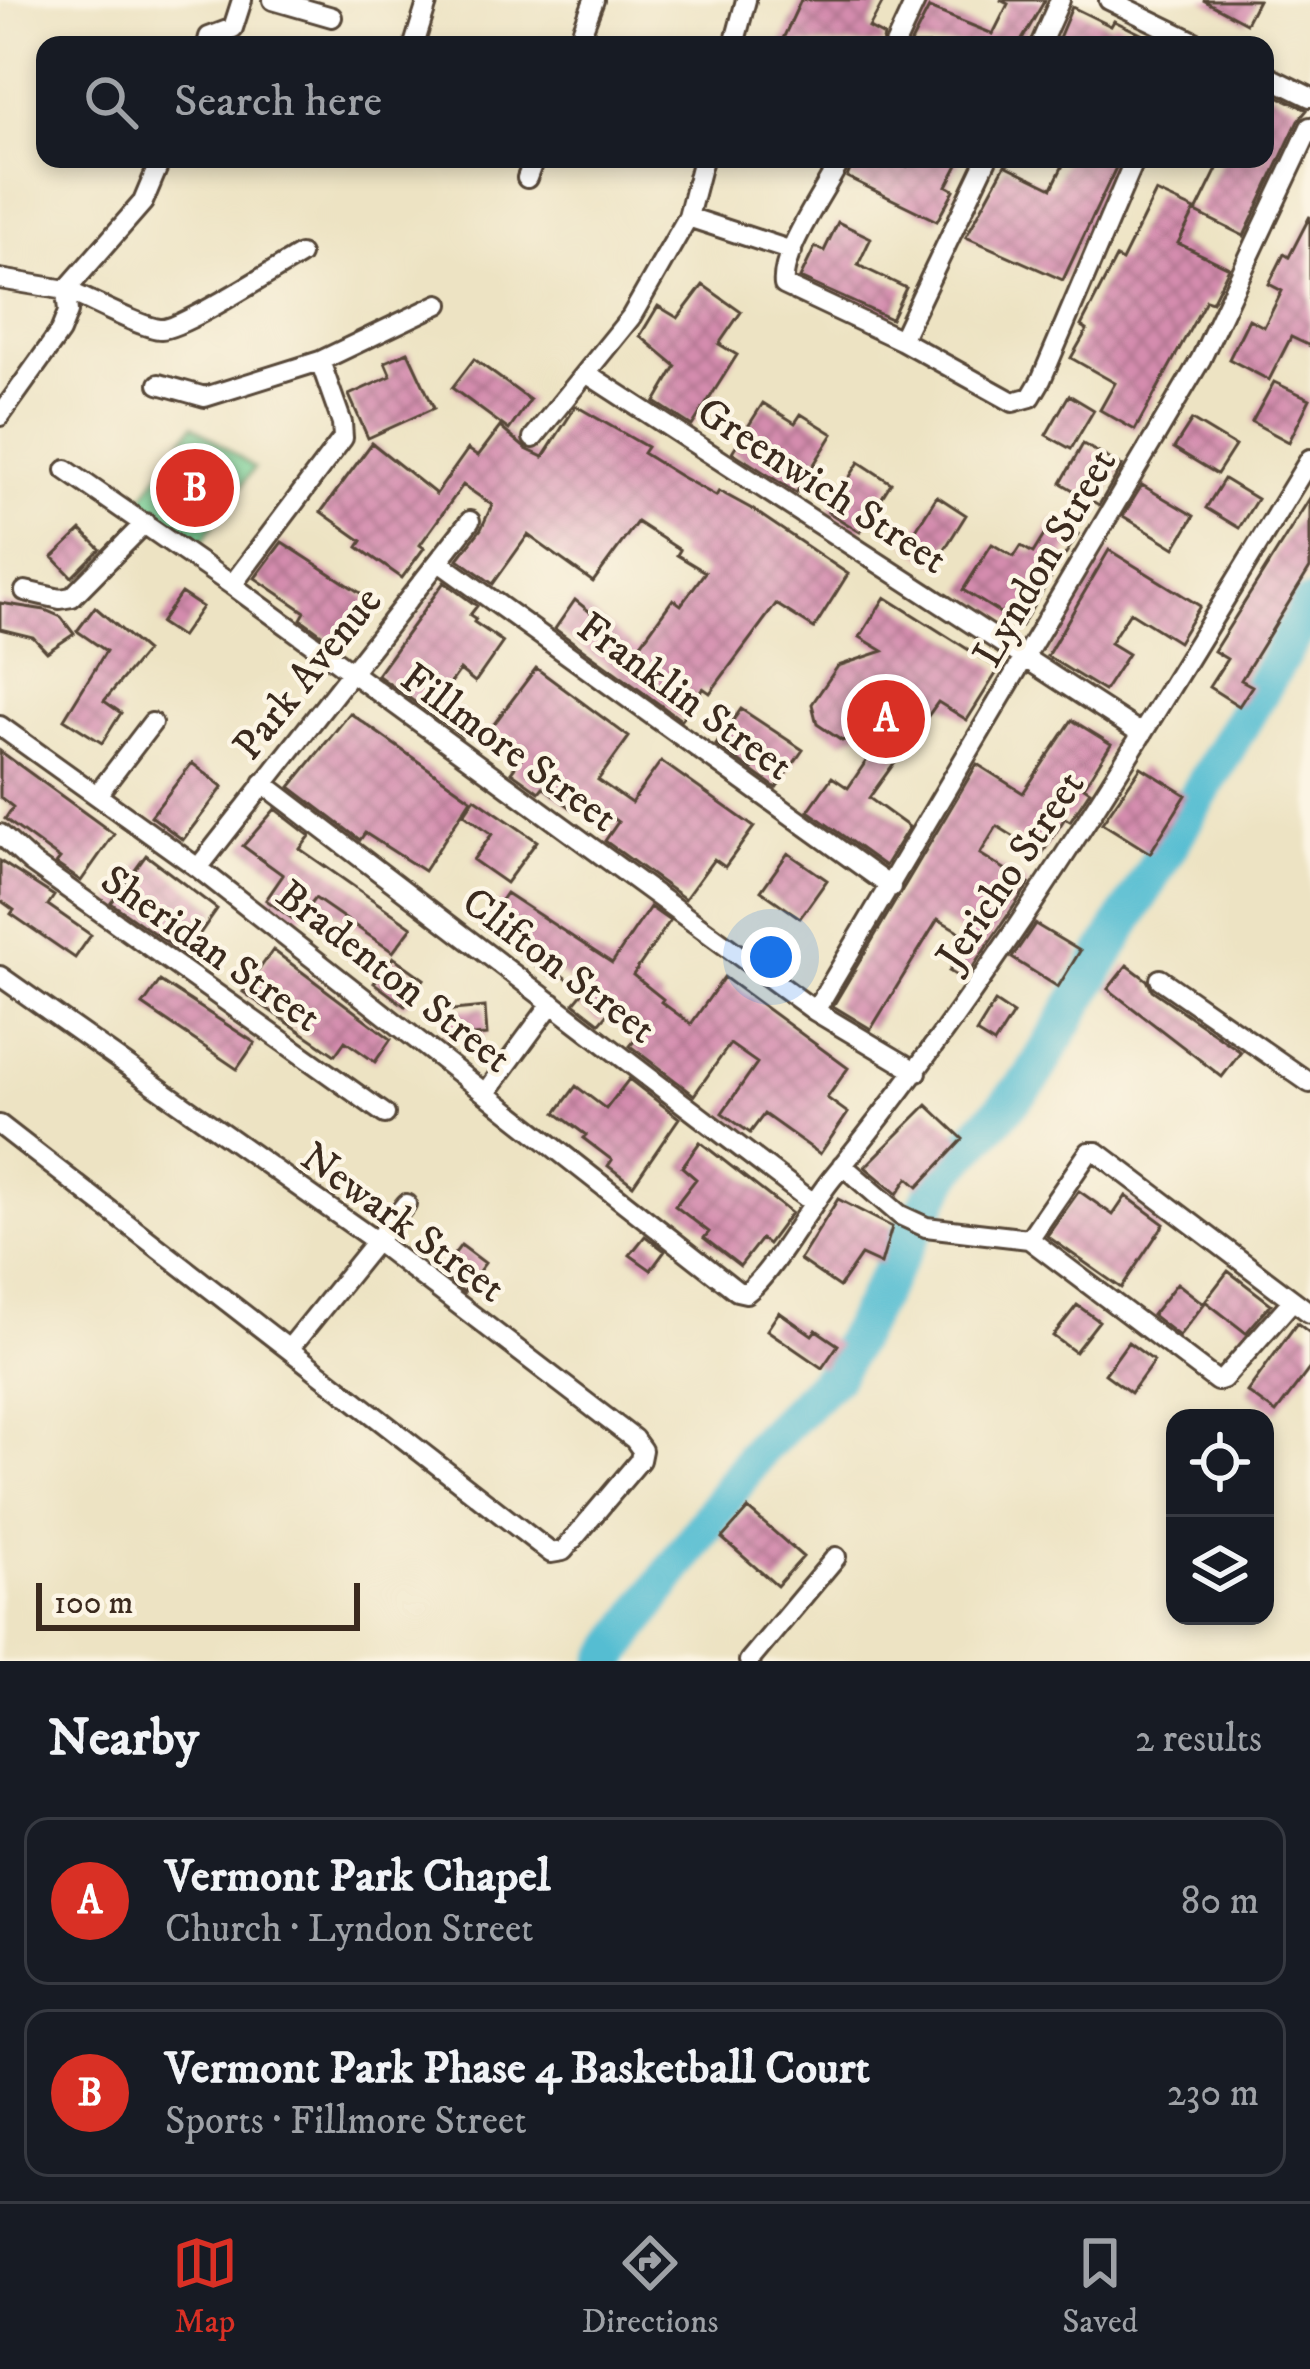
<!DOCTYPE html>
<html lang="en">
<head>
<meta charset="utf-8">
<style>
	:root { --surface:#171b24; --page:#20242c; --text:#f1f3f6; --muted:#9ea1a6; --line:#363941; --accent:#d93025 }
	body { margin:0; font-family:"IM FELL DW Pica",serif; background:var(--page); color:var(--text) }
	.controls { position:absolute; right:36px; bottom:36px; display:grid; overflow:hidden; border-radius:24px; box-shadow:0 6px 18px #0003 }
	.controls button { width:108px; height:108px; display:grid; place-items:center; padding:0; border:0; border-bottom:3px solid var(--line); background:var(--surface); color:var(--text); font:60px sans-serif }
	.scale { position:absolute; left:36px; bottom:30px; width:324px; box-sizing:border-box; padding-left:12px; border:6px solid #3b2a1e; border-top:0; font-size:33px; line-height:42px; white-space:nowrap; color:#3b2a1e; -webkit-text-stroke:9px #fcf5e5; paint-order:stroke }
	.you { position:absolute; left:771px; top:957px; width:42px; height:42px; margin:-30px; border:9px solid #fff; border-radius:50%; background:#1a73e8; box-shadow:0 0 0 18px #1a73e833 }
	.badge { display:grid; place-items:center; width:78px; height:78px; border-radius:50%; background:var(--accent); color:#fff; font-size:39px; font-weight:700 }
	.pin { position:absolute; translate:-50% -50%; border:6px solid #fff; box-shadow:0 3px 12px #0006 }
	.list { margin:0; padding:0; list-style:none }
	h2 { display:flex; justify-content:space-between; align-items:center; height:156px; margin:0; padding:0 48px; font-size:51px }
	h2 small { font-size:39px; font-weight:400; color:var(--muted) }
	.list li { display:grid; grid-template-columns:78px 1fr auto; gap:36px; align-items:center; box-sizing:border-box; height:168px; margin:0 24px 24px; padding:0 24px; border:3px solid var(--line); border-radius:24px }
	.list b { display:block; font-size:45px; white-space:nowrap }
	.list p { margin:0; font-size:39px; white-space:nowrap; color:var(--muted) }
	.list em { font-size:39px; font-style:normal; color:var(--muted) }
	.icon { flex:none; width:66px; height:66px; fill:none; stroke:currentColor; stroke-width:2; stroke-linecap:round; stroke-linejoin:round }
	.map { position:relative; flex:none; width:1310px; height:1661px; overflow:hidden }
	.search { position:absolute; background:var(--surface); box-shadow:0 6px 18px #0003; left:36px; right:36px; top:36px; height:132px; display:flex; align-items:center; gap:30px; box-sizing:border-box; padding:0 42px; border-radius:24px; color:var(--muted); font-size:45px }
	.sheet { height:540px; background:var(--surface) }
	nav { display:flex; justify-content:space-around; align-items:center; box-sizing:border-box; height:168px; border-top:3px solid var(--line); background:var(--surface); font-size:33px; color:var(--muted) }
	nav a { display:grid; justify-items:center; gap:6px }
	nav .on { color:var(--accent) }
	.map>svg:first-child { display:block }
</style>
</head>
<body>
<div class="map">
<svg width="1310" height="1661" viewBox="0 0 1310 1661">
	<defs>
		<pattern id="building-cross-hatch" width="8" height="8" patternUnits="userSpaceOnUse" patternTransform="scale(3)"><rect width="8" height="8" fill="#d48cae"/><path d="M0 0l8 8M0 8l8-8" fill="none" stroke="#ad738d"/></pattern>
	</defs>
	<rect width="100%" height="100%" fill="#fcf5e5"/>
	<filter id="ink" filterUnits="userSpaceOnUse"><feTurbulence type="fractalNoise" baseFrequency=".00833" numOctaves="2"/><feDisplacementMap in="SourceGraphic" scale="24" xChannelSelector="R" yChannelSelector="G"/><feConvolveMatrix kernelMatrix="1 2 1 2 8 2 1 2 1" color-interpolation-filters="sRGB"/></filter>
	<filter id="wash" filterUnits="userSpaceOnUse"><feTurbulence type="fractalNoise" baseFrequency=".004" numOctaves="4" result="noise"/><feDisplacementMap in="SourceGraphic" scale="48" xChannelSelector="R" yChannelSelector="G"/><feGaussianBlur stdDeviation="2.7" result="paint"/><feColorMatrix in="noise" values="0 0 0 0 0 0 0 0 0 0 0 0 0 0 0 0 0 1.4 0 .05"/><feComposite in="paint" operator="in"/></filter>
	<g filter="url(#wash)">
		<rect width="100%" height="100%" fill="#ede3c3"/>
		<path fill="#78d096" stroke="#5a7d5a" stroke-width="3" d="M 193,425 L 254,468 L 196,550 L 135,508 Z"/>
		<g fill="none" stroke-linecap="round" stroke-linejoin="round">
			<path stroke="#55bdd2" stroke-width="39" d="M 608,1661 L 761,1447 L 834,1375 L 946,1171 L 1031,1079 L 1310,606"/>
		</g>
		<g id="blocks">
			<path fill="url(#building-cross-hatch)" d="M 801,0 L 884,0 L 869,28 L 884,36 L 882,45 L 780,45 Z
				M 1000,0 L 1045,0 L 1019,45 L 910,45 L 929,8 L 993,34 L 1008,4 Z
				M 1203,0 L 1258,0 L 1246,23 Z
				M 1072,7 L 1111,26 L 1114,21 L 1164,45 L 1056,45 Z
				M 1265,90 L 1307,110 L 1298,121 L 1244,236 L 1196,212 L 1222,159 L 1265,159 Z
				M 855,159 L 893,159 L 907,166 L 911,159 L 961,159 L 947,186 L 954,190 L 937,221 L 847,177 Z
				M 1066,159 L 1120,159 L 1063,280 L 966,237 L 1005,165 L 1052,188 Z
				M 1156,192 L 1195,210 L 1178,243 L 1229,268 L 1212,302 L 1206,300 L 1135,430 L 1100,410 L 1115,383 L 1071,358 L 1087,330 L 1081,326 L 1116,258 L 1122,261 Z
				M 1310,216 L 1310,346 L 1291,337 L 1269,380 L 1229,359 L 1249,319 L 1264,327 L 1282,291 L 1269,284 L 1284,254 L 1289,257 Z
				M 838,222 L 871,238 L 858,265 L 906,288 L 891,319 L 800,278 L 815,247 L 824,251 Z
				M 703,285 L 741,312 L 719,344 L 737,355 L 692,426 L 655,402 L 676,366 L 640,336 L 658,306 L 678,318 Z
				M 408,352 L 434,408 L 368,438 L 349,395 L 391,376 L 385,362 Z
				M 474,359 L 530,400 L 509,430 L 452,388 Z
				M 1274,382 L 1310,399 L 1289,442 L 1252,422 Z
				M 1069,395 L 1094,410 L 1071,449 L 1046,435 Z
				M 763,403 L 795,423 L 801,414 L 833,434 L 796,493 L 732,452 Z
				M 576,406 L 647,447 L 643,453 L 680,476 L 716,496 L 719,491 L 752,509 L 848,574 L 814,628 L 776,604 L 710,693 L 703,688 L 681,720 L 555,629 L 575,600 L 637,649 L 673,599 L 681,605 L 705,572 L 677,555 L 680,550 L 637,522 L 593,582 L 528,535 L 493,584 L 458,559 L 481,529 L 492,505 L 463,485 L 420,545 L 424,548 L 402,578 L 358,547 L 362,541 L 321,512 L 372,443 L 436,494 L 468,449 L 478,456 L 500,427 L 526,449 L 543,457 Z
				M 1192,420 L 1235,446 L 1217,474 L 1174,448 Z
				M 1083,444 L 1122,466 L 1099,505 L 1061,483 Z
				M 859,462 L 891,483 L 860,532 L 828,512 Z
				M 1224,479 L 1257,499 L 1239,528 L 1206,508 Z
				M 1142,485 L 1194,516 L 1175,548 L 1123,516 Z
				M 937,496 L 966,515 L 936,563 L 907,544 Z
				M 1310,498 L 1310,568 L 1241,680 L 1252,686 L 1239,706 L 1209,687 L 1227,659 L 1214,651 Z
				M 1054,519 L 1078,534 L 1021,626 L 963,590 L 992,544 L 1014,557 L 1021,546 L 1033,553 Z
				M 81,530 L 100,549 L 72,577 L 53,557 Z
				M 282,542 L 371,600 L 339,647 L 301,619 L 305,612 L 255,578 Z
				M 1109,550 L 1200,606 L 1178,642 L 1130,612 L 1110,643 L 1128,654 L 1104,691 L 1047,656 Z
				M 444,582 L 477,606 L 470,615 L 476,619 L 474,622 L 503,642 L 475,682 L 460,670 L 441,697 L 473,720 L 462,736 L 377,675 Z
				M 181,593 L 202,607 L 181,637 L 160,623 Z
				M 885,597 L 999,669 L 967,720 L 938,702 L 869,798 L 909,827 L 885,866 L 808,811 L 832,777 L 848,788 L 896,717 L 842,741 L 817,724 L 812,704 L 838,666 L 883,651 L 860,637 Z
				M 0,603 L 45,610 L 61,617 L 74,634 L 47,652 L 33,637 L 0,629 Z
				M 95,607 L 146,651 L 104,701 L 121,713 L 102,743 L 64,719 L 106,651 L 77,631 Z
				M 536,668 L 629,737 L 598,780 L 631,803 L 661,761 L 754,827 L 725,867 L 714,859 L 685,899 L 605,841 L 618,822 L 583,797 L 574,810 L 543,787 L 539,792 L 511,772 L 522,757 L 488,732 Z
				M 741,709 L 803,750 L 776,788 L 716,745 Z
				M 350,713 L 471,799 L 424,871 L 365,833 L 360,840 L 290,787 Z
				M 1072,720 L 1111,744 L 1084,787 L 1090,791 L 1070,821 L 1065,818 L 1042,854 L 997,826 L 980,854 L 1029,884 L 964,980 L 949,971 L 970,938 L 938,919 L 871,1029 L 833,1006 L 977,764 L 1023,793 Z
				M 0,751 L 114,834 L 81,881 L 56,864 L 60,859 L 5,819 L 13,807 L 0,797 Z
				M 192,763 L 223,787 L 183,840 L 151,816 Z
				M 1141,767 L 1186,795 L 1150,853 L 1102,823 Z
				M 475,798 L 537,841 L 506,883 L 473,860 L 492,834 L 464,814 Z
				M 275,809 L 310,836 L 300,849 L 412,927 L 393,952 L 315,898 L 297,922 L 266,900 L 283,875 L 243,846 Z
				M 788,853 L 827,880 L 800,918 L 761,891 Z
				M 146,855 L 217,909 L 185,955 L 111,903 Z
				M 0,861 L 54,896 L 48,905 L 91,935 L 75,958 L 11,914 L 14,910 L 0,900 Z
				M 506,893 L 612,963 L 650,907 L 670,921 L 633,975 L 663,999 L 661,1002 L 691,1024 L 724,977 L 848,1068 L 827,1098 L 848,1113 L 820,1154 L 764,1114 L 750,1133 L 722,1113 L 757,1063 L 730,1044 L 694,1095 L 630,1046 L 640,1034 L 610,1011 L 600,1023 L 574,1003 L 584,991 L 553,969 L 549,975 L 482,927 Z
				M 1035,924 L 1080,951 L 1058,987 L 1012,958 Z
				M 273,950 L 391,1039 L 375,1062 L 345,1041 L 335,1055 L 243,992 Z
				M 393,957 L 424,979 L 405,1006 L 374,983 Z
				M 1127,965 L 1147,980 L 1152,990 L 1241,1052 L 1222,1077 L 1108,989 Z
				M 160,981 L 255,1043 L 237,1069 L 143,1005 Z
				M 995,1002 L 1013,1014 L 994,1044 L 976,1033 Z
				M 485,1007 L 487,1035 L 445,1038 L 443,1011 Z
				M 629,1079 L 679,1118 L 633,1185 L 608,1166 L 612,1160 L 583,1138 L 586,1135 L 556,1113 L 576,1086 L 606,1109 Z
				M 927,1105 L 963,1139 L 918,1187 L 908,1178 L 897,1194 L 865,1167 Z
				M 700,1142 L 791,1213 L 768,1244 L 761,1239 L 740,1266 L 704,1238 L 709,1232 L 675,1206 L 696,1179 L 682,1167 Z
				M 1079,1191 L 1113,1215 L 1126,1196 L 1164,1224 L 1121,1288 L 1047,1236 Z
				M 838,1199 L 892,1227 L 881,1264 L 861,1255 L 839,1287 L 800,1260 Z
				M 645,1236 L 665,1251 L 651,1270 L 630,1255 Z
				M 461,1245 L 485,1263 L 464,1292 L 440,1273 Z
				M 1228,1271 L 1271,1304 L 1246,1333 L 1205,1301 Z
				M 1177,1283 L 1204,1304 L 1179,1336 L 1152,1315 Z
				M 1077,1305 L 1099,1321 L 1075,1352 L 1053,1336 Z
				M 779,1312 L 812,1335 L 816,1330 L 838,1345 L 822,1368 L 767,1330 Z
				M 1297,1323 L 1310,1333 L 1310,1368 L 1276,1413 L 1247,1392 Z
				M 1128,1342 L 1154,1361 L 1131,1393 L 1105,1374 Z
				M 748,1509 L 803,1557 L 777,1586 L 722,1538 Z"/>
		</g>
	</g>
	<g filter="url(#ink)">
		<use href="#blocks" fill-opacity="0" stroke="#564637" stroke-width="3"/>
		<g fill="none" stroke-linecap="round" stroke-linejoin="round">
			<defs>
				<path id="street" d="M 273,0 L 332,17
					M 1109,0 L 1201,45
					M 207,45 L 209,37 L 233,28 L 242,0
					M 414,45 L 428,0
					M 577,45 L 594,0
					M 734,45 L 746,0
					M 895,45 L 916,0
					M 1040,45 L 1060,0
					M 1265,75 L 1310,97
					M 841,159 C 826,190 780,252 784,285 L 901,340 L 1013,402 L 1031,397 L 1041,380 L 1135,159
					M 527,178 L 534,159
					M 688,217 L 792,251
					M 0,279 L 66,290 L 143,202 L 161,159
					M 901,340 L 987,159
					M 586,373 L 1142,734
					M 159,384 L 205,397 L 320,361 L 439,304
					M 0,416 L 60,332 L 68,312 L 66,290 C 86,298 143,329 161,329 C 181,330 275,269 300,255
					M 533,438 L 631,317 L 688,217 L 703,159
					M 66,470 L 232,585 L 815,1011 L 917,1072
					M 439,562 L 891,887
					M 232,585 L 343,438 L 342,423 L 320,361
					M 25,591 L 60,599 L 72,597 L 145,523
					M 0,726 L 198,868 L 737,1291 L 746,1293 C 772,1274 809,1206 833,1177 C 1014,954 1161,703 1310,459
					M 263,783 L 812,1202
					M 97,795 L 152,723
					M 0,834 L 32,863 L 385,1114
					M 198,868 L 470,521
					M 0,976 L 377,1242 L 634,1439 L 642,1450 L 640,1460 L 563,1551 L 551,1553 L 0,1125
					M 1160,979 L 1310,1083
					M 815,1011 L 1201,359 L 1310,127
					M 486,1093 L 552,1003
					M 842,1165 L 900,1215 L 926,1227 L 1029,1239 L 1217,1381 L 1223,1379 L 1293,1300
					M 1029,1239 L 1089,1152 L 1097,1152 L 1310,1313
					M 289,1349 L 406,1204
					M 749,1661 L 836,1557"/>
			</defs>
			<use href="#street" stroke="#564637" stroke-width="24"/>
			<use href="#street" stroke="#fff" stroke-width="18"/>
		</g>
	</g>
	<g text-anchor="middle" stroke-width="9" stroke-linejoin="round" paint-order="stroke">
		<g font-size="42" fill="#3b2a1e" stroke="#fcf5e5">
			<text transform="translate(823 484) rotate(33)" y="15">Greenwich Street</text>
			<text transform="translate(1043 557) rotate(-60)" y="15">Lyndon Street</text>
			<text transform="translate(306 672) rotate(-51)" y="15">Park Avenue</text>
			<text transform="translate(686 695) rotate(36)" y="15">Franklin Street</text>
			<text transform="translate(510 746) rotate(36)" y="15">Fillmore Street</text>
			<text transform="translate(1009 869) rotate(-56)" y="15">Jericho Street</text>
			<text transform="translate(212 947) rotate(35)" y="15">Sheridan Street</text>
			<text transform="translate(560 964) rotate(37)" y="15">Clifton Street</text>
			<text transform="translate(395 975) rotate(38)" y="15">Bradenton Street</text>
			<text transform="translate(404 1221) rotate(36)" y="15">Newark Street</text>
		</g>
	</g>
</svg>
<div class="controls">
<button><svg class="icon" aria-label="locate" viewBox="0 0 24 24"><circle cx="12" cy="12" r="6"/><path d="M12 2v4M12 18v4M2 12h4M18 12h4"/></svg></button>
<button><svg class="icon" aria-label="layers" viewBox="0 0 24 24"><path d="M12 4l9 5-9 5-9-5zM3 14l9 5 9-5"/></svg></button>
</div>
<div class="scale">100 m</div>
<div class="you"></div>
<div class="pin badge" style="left:886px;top:719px">A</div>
<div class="pin badge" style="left:195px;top:488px">B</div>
<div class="search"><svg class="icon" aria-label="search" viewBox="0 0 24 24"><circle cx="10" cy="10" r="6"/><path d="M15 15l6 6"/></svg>Search here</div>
</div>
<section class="sheet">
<h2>Nearby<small>2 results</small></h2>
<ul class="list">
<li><span class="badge">A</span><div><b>Vermont Park Chapel</b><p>Church · Lyndon Street</p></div><em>80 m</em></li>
<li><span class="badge">B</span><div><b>Vermont Park Phase 4 Basketball Court</b><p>Sports · Fillmore Street</p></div><em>230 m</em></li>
</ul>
</section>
<nav>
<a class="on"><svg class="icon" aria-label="map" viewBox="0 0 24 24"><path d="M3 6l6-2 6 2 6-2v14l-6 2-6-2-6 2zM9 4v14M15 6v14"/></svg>Map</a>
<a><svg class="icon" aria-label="directions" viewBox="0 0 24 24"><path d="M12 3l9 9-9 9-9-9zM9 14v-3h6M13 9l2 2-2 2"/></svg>Directions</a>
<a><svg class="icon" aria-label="saved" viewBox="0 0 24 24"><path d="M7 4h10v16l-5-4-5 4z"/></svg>Saved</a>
</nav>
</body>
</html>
